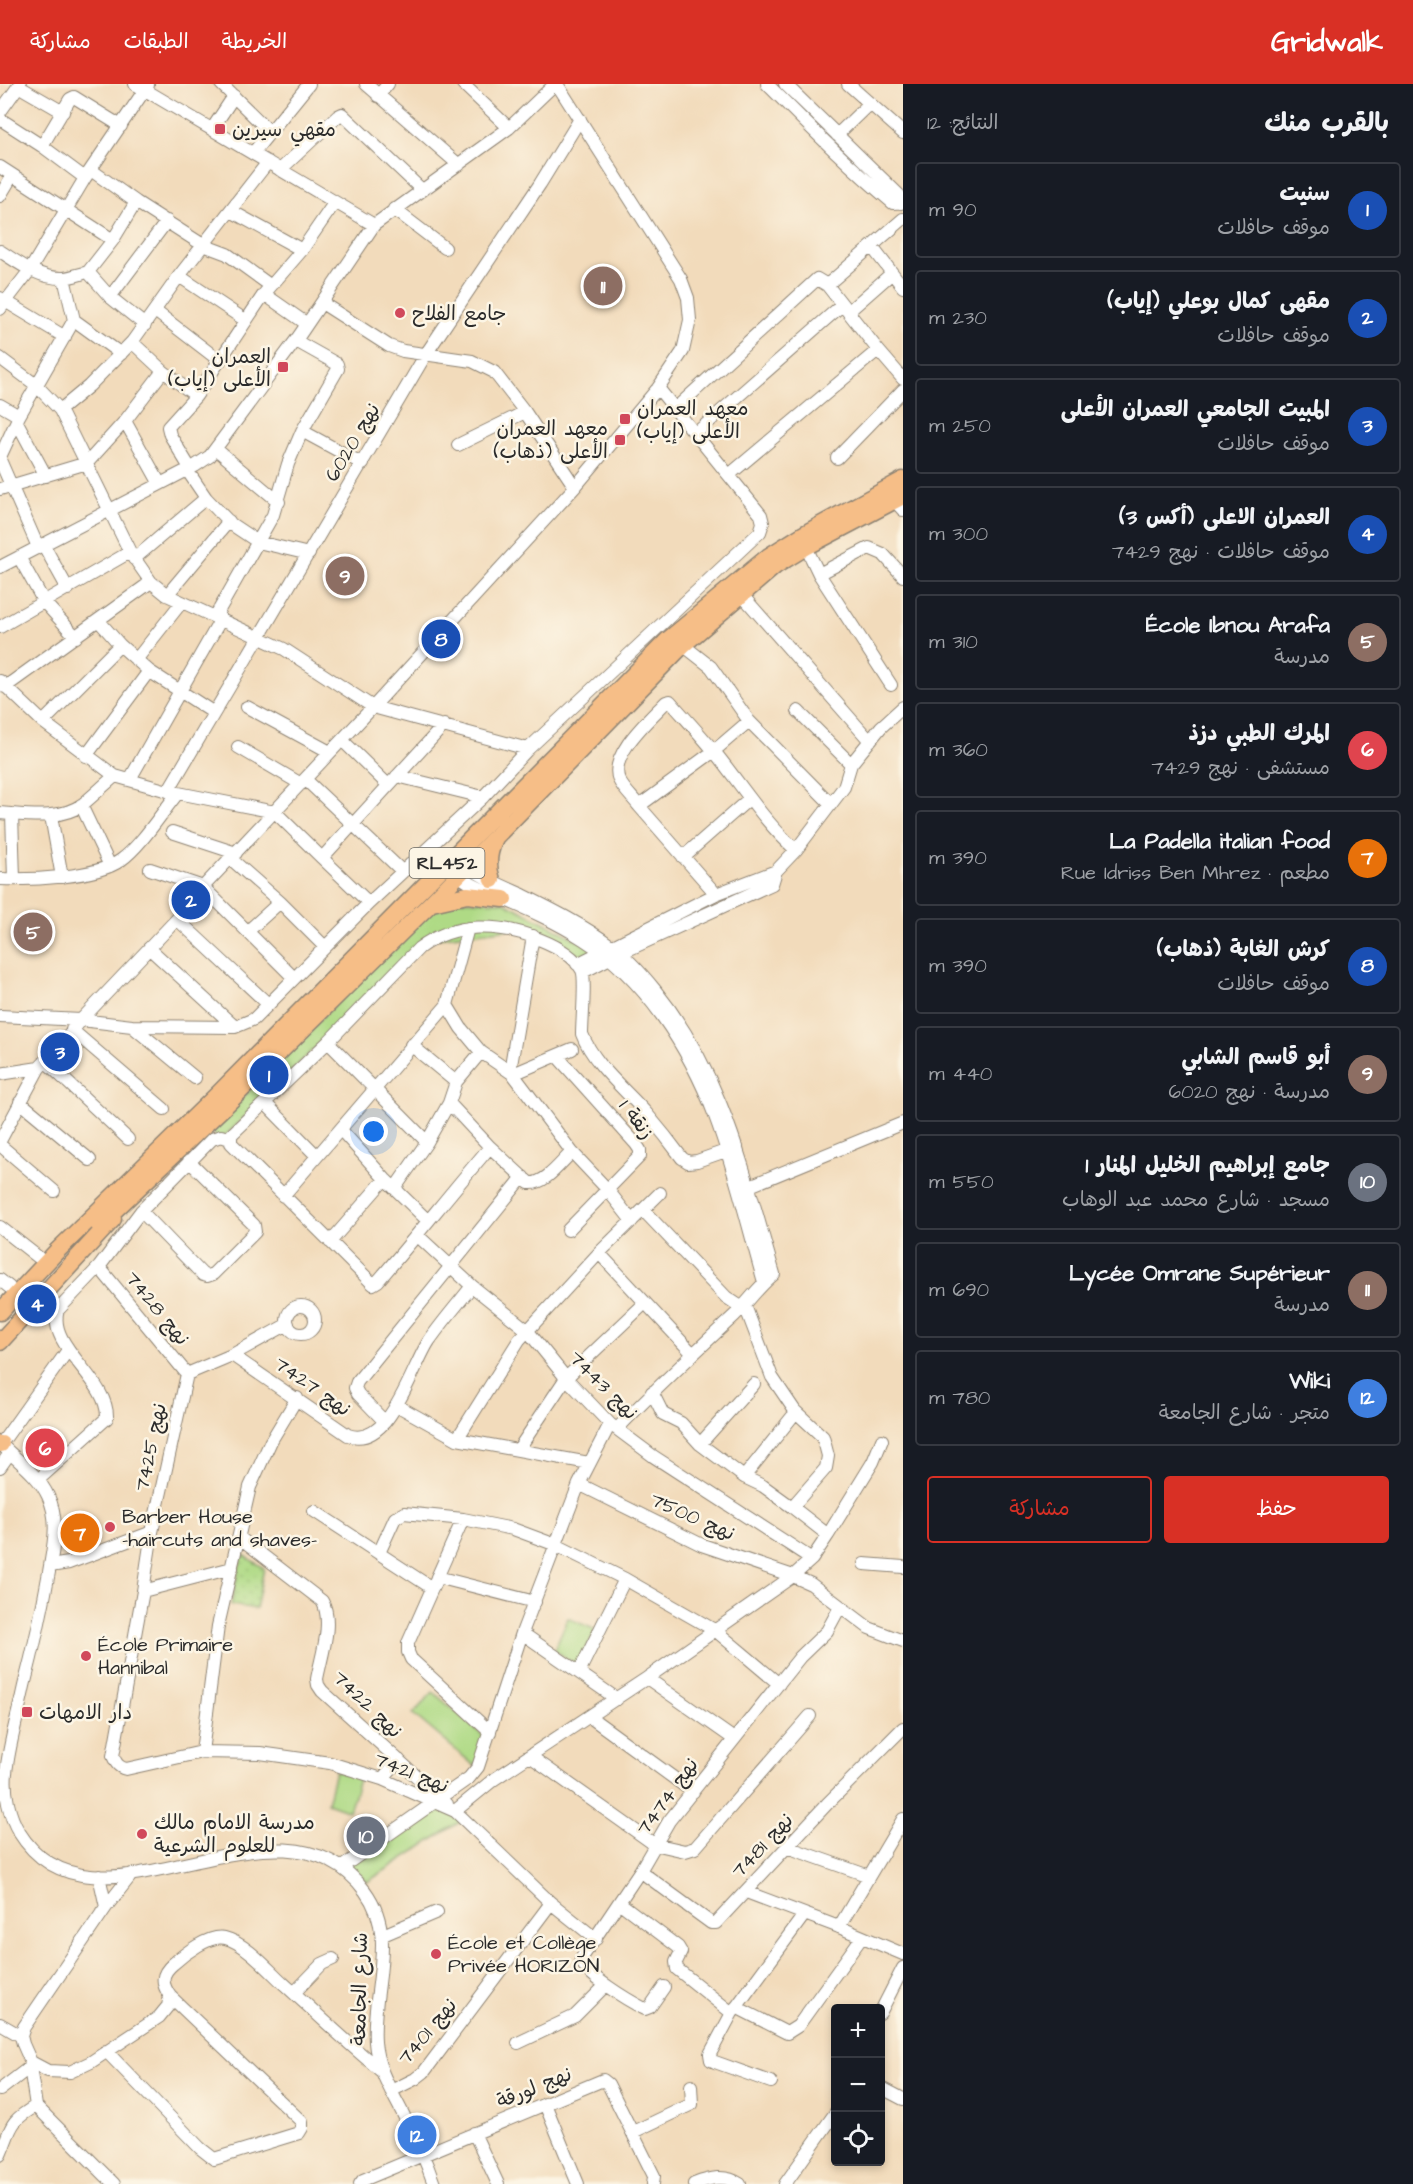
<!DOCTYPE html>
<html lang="ar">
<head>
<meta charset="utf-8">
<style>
	:root { --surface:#171b24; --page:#20242c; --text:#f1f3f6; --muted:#9ea1a6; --line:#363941; --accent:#d93025 }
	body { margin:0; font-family:"Architects Daughter","Playpen Sans Arabic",sans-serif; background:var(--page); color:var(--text); direction:rtl }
	.controls { position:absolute; right:18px; bottom:18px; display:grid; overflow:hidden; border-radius:6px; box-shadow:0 3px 9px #0003 }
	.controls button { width:54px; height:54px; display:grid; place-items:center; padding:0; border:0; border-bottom:2px solid var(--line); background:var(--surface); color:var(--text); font:30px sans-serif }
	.you { position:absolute; left:374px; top:1048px; width:21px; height:21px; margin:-15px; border:4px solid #fff; border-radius:50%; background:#1a73e8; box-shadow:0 0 0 9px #1a73e833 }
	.badge { display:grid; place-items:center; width:39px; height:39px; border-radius:50%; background:var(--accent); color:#fff; font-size:20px; font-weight:700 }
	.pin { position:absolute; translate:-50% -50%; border:3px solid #fff; box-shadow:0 2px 6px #0006 }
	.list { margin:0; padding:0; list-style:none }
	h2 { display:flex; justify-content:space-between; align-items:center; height:78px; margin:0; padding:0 24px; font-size:26px }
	h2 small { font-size:20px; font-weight:400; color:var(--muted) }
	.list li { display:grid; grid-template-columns:39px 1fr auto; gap:18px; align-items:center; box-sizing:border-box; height:96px; margin:0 12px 12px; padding:0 12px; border:2px solid var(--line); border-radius:6px }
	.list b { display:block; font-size:22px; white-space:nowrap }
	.list p { margin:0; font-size:20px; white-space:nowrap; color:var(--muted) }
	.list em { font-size:20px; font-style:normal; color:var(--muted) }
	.actions { display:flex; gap:12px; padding:18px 24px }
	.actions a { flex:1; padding:14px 0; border:2px solid var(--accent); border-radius:6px; text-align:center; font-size:21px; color:var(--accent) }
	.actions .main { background:var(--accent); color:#fff }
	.icon { flex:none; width:33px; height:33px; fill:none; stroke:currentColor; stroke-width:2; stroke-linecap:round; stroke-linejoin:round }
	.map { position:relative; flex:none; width:903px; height:2100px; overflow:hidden; direction:ltr }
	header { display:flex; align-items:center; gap:36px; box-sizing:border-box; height:84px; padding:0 30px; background:var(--accent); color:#fff }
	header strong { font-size:28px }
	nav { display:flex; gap:33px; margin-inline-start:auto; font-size:21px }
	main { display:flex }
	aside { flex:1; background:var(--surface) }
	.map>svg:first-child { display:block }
</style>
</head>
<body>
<header>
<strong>Gridwalk</strong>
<nav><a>الخريطة</a><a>الطبقات</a><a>مشاركة</a></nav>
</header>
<main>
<aside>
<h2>بالقرب منك<small>النتائج: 12</small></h2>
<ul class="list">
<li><span class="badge" style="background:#1a4fb4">1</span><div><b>سنيت</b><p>موقف حافلات</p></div><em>90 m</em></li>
<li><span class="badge" style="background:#1a4fb4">2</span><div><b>مقهى كمال بوعلي (إياب)</b><p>موقف حافلات</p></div><em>230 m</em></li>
<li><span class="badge" style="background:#1a4fb4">3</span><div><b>المبيت الجامعي العمران الأعلى</b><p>موقف حافلات</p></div><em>250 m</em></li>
<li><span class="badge" style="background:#1a4fb4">4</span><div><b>العمران الاعلى (أكس 3)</b><p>موقف حافلات · نهج 7429</p></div><em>300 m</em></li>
<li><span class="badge" style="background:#8d6e63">5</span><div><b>École Ibnou Arafa</b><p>مدرسة</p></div><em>310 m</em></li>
<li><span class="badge" style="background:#e0444e">6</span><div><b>المرك الطبي دزذ</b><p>مستشفى · نهج 7429</p></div><em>360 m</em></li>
<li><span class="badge" style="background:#e8710a">7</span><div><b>La Padella italian food</b><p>مطعم · Rue Idriss Ben Mhrez</p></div><em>390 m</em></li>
<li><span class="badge" style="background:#1a4fb4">8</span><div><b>كرش الغابة (ذهاب)</b><p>موقف حافلات</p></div><em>390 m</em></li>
<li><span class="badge" style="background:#8d6e63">9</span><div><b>أبو قاسم الشابي</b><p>مدرسة · نهج 6020</p></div><em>440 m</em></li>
<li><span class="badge" style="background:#6b7280">10</span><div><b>جامع إبراهيم الخليل المنار 1</b><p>مسجد · شارع محمد عبد الوهاب</p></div><em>550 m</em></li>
<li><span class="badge" style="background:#8d6e63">11</span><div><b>Lycée Omrane Supérieur</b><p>مدرسة</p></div><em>690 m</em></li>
<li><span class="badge" style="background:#3f7fe0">12</span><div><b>Wiki</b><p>متجر · شارع الجامعة</p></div><em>780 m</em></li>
</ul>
<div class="actions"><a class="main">حفظ</a><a>مشاركة</a></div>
</aside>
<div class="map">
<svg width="903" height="2100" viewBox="0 0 903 2100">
	<defs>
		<pattern id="garden-dots" width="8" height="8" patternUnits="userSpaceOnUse" patternTransform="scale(1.5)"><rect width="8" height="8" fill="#afda85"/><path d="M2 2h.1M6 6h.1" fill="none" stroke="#97bb73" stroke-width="1.8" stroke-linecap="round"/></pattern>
	</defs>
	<rect width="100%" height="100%" fill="#fcf5e5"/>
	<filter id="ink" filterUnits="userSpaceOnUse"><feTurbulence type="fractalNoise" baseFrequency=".0167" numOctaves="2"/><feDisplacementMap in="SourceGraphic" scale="12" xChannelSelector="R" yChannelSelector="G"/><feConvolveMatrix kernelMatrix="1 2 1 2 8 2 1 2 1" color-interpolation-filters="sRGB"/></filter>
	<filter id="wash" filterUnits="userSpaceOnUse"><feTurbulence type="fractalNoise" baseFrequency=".008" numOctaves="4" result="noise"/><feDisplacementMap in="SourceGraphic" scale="24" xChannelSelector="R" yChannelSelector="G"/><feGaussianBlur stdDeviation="1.35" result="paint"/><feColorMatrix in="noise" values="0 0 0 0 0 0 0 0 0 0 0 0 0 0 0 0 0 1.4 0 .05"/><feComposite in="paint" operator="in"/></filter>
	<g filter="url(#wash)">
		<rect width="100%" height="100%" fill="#f2dbbb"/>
		<path fill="#afda85" stroke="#6d8258" stroke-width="1.5" d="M 454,816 L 504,818 L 597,866 L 580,875 L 518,844 L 426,855 L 220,1057 L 210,1046 L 433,822 Z
			M 568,1534 L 596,1546 L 578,1582 L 554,1566 Z
			M 433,1608 L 487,1655 L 476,1683 L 413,1630 Z
			M 335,1687 L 360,1692 L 349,1727 L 327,1719 Z
			M 433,1719 L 463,1736 L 367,1798 L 346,1779 Z"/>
		<path fill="url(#garden-dots)" stroke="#6d8258" stroke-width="1.5" d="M 242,1470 L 264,1484 L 256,1525 L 231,1521 Z"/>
	</g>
	<g filter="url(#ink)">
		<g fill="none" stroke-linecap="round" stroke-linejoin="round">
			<defs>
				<path id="minor" d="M 135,0 L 374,141
					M 221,0 L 270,48
					M 366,0 L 459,81
					M 463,0 L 509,44
					M 767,0 C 808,41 848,82 893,119 L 903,118
					M 785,0 L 899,111 L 901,119
					M 848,0 L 903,49
					M 18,2 L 63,28
					M 378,12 L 388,0
					M 0,28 L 20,0
					M 0,35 L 42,62 L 85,94
					M 212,45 L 234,12
					M 837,51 L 870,19
					M 42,62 L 70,15 L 74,13 L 121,42
					M 253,69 L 309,0
					M 0,83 L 113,156
					M 91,86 L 136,118
					M 280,86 L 338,32 L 342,30 L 422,106
					M 0,112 L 12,92
					M 394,125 L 445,164
					M 231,127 L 302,166
					M 872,163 L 903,203
					M 0,167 C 20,180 40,195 64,194 C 72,193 80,190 88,188 L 110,213 L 145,241
					M 88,188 L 113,156 L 136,118 L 203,161 L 227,170 L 271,202
					M 179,192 L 245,236
					M 827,201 L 903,135
					M 264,210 L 307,240
					M 110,213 L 167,137
					M 0,214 L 65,253
					M 322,219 L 389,262 L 403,267 L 472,277 L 494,288 L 525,328 L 575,403
					M 0,225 L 30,186 L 85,94 L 148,1
					M 155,227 L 220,277
					M 849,227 L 891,190
					M 74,236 L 121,270
					M 132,258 L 163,287 L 196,312
					M 0,274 L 36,301 L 60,326 L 130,468 L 151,498 L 167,511 L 284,565 L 373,623 L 528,665
					M 0,321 L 19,332
					M 675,325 L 817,195 L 827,201 L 878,266 L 903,295
					M 60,326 L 89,302 L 132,258 L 179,192 L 268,78
					M 125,337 L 160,400
					M 17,338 L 46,392
					M 302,347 L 363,380
					M 695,350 L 842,221
					M 458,361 L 525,328
					M 216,365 L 279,418
					M 0,373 L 19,332 L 74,236 L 64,194
					M 837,374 L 903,306
					M 0,376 L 38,463
					M 190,384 L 170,351 L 168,343 L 196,312 L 264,210 L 302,166 L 335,118
					M 729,391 L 878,266
					M 0,405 L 87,379 L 125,337 L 163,287
					M 206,414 L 231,440 L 258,458 L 309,470
					M 894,416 L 903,426
					M 43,460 L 68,505
					M 806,463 L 819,490 L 891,601
					M 19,473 L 44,518 L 76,553
					M 134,475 L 206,414 L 187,386
					M 0,483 L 195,382 L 210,372 L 299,252 L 374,141 L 509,44 L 555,0
					M 819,490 L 869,464 L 883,470 L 903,492
					M 741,510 L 870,657
					M 167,511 L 229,437
					M 215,533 L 273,431 L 288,380 L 302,347 L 338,285 L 337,280 L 296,257
					M 99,537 L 120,561 L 149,587 L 214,629
					M 0,543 L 130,468
					M 683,561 L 711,583 L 749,637 L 831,720
					M 136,576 L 181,519
					M 0,597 L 43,638 L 115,692 L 168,707 L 275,728 L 322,774
					M 5,603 L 151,498
					M 247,623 L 330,668
					M 798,627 L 851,680
					M 43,638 L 120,561
					M 342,656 L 388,701
					M 238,663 L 301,700
					M 86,672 L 149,587
					M 397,692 L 483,713
					M 130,695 L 221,535
					M 305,695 L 402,787
					M 168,707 L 426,270 L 540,100 L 580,35
					M 81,721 L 110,782
					M 639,722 C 633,714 623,705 619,696 C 608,671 651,634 666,618 L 670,617 C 684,633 699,649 713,666 C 741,700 763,737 796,766
					M 0,729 C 27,731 60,737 83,720 C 94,711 104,701 115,692
					M 12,730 L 14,795
					M 51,732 L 62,793
					M 172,748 L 236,769
					M 683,773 L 749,715
					M 231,775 L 280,818 L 325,863
					M 463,778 C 480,793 503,802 523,811 C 553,826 583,841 610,861 C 627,873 642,890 655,906 C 723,990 744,1089 774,1190 C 759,1202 748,1218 735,1231 C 695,1268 655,1305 617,1345
					M 150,785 L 203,803 L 293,893
					M 453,787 C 467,800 485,806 501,814 C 529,826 557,838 583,855 C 645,894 689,964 715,1032 C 735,1085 748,1143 764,1198
					M 0,795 C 31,796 96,794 121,776 C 141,762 162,728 178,709
					M 716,810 L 639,722 L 714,667 L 749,637
					M 369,819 L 322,774 L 444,641
					M 177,835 L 268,920
					M 248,847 L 280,818
					M 149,864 L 235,943
					M 577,880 L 716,810 L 776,787
					M 583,888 L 610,874 L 772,800 L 776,787 L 796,766 L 844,703 L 851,680 L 881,643 L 903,623
					M 447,921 L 461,944 L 481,968 L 513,990 L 572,1068 L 607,1105 L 632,1137
					M 0,932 L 81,936 L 132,942 L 235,943 L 254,935 L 369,819 L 483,713 L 528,665 L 760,448 L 763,439 L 761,431 L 658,304
					M 132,942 L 195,994
					M 72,946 L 164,1025
					M 328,958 L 427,1058
					M 411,961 L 456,998
					M 557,972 L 636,1060 L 640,1066 L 640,1072 L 568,1146
					M 45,977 L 128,1055
					M 510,987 L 533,852
					M 0,990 L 39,984
					M 513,990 L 572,965
					M 20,1018 L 90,1076
					M 265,1019 L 317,1072
					M 449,1019 L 490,1063 L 529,1099 C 545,1101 561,1078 572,1068
					M 341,1046 L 385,1095 L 427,1136
					M 0,1057 L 39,984 L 62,960 L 81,936 L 177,835 L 203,803 L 373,623 L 575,403 L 658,304 L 683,267 L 690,236 L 688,214 L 681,195 L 557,0
					M 0,1061 L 54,1107
					M 490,1063 C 452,1107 416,1153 378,1197 L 373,1200 L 231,1059 L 231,1051 L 328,958 L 419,864 C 455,837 501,839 541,856 C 556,862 574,872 582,886 C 586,894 582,937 582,950 C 594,981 625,1005 647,1030 C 659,1044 671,1059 682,1074 L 688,1078 L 697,1077 L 737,1063
					M 395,1104 L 427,1058 L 449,1019 L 456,998 L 481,968
					M 740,1106 L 903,1039
					M 283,1112 L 447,921 L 468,844
					M 643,1126 L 726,1213 L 747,1227 L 772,1293 L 795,1327 L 823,1353 L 828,1372 L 826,1384 L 792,1423
					M 141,1127 L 203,1191 L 207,1192 L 213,1190 L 255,1148 L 254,1141 L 189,1077
					M 0,1143 L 38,1173
					M 417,1151 L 472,1202 L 527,1246 L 566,1294 L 610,1340 L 653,1372 L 812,1475
					M 330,1158 L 385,1095
					M 599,1169 L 693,1270
					M 99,1183 L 187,1290
					M 0,1196 L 9,1203
					M287 1236a14 14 0 1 1 28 0a14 14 0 1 1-28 0Z
					M 288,1240 L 232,1271 L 187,1290 L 152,1448 L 143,1507 L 113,1672 C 116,1679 118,1683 126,1685 L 202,1668 L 260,1669 L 330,1679 L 382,1695 L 455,1727 L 551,1819 L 596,1855
					M 232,1271 L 348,1351 C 390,1366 412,1282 429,1257 C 442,1238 458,1220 472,1202
					M 652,1308 L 663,1330 L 681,1339 L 700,1360 L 744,1393 L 763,1402 L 792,1423 L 828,1451
					M 398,1322 L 457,1355 L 589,1379
					M 385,1338 L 358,1310 L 355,1304 L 357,1298 L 523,1093
					M 457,1355 L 519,1256 L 599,1169 L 660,1109
					M 0,1359 C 16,1376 38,1390 48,1412 C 60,1436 53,1463 49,1488 C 42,1527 34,1564 24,1602 C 18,1631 9,1660 6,1689 C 4,1708 9,1732 19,1748 C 94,1870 278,1690 365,1807 C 399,1853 371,1906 375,1958 C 377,1986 393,2009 405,2034 C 417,2056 426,2077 434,2100
					M 1,1360 L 68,1266
					M 700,1360 L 754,1300
					M 518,1366 L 566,1294 L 645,1219
					M 0,1383 L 10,1369
					M 744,1393 L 792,1333
					M 38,1396 L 107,1334 C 109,1296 46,1262 58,1226 L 99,1183 L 141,1127 L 212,1055 L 221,1052 L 230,1055
					M 579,1400 L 702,1461 L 793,1492 L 811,1500 L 869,1544 L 903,1557
					M 314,1427 L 432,1504
					M 463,1435 L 408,1559 L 408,1568 L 411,1575 L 490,1648
					M 240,1454 L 322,1517 C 334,1537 321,1573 317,1595 L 318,1601 L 322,1607 L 447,1720
					M 379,1469 L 395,1434 L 404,1429 L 463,1435 L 513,1445 L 556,1461 L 625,1495 L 716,1547 L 779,1600
					M 864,1480 L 903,1483
					M 50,1482 L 69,1479 L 152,1448
					M 437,1493 L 535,1518
					M 143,1507 L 232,1484
					M 522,1549 L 617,1615
					M 579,1588 L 625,1495
					M 647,1594 L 734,1655
					M 590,1633 L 693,1708
					M 202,1668 L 218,1542 L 250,1403 L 271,1357 L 297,1314
					M 530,1672 L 654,1760 L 685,1767 L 695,1764 L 810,1632
					M 382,1695 L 399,1676
					M 455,1727 L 493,1696 L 647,1594 L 793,1492 L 812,1475 L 828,1451 L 873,1378 L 882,1356
					M 787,1763 L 869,1792
					M 342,1783 L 469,1694 L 478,1683 L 522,1549 L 579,1400 L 610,1340
					M 640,1787 L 711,1839 L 716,1839 L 827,1720 L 903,1644
					M 132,1790 L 106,1823 L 24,1943 L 21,1952 L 23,1960 L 31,1978 L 48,1987 L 70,1988 L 91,1978 L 159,1933 L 168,1922 L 170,1912 C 161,1899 161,1890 173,1880 C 184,1870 210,1850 225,1854 C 244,1858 269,1886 283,1899 C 315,1928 346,1958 380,1986
					M 99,1792 L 106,1823
					M 746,1808 L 839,1843 L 903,1870
					M 620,1819 L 678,1863 L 681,1868 L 676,1878 L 677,1885 L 732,1929
					M 839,1843 L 903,1735
					M 383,1851 L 437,1828
					M 664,1903 L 650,1923 L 645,1925 C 631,1918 583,1890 581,1875 L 640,1787 L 669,1737 L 800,1573 L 827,1547 L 840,1523
					M 294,1909 L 322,1880 L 333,1875
					M 736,1923 L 787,1949 L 798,1942 L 862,1853
					M 880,1929 L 903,1884
					M 0,1940 L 21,1952
					M 518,1959 L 575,1932 L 606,1901
					M 106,1967 L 200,2064 L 214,2075 L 299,2049 L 302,2044 L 302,2038 L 170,1912
					M 31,1978 L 30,1983 L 36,2022 L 114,2100
					M 771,1998 L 715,1978 L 711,1976 L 710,1970 L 732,1929 L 804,1831
					M 880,2003 L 903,2015
					M 0,2006 L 30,1983
					M 391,2007 L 415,1995 L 424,1988 L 551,1819
					M 545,2020 L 578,2100
					M 633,2048 L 692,2020 L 691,2002
					M 474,2049 L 498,2100
					M 0,2071 C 12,2043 8,2038 36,2022
					M 360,2100 L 363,2096 L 603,1996 L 608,2000 L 654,2092 L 653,2100
					M 694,2100 C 710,2094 725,2090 740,2100
					M 785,2100 L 836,2028"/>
				<path id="highway" d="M 492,796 C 487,782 488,770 494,757
					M 432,819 L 467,811 L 504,815
					M 99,1141 L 226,1021 L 431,819 L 683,561 L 775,482 L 806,463 L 903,412
					M 0,1228 L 58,1166 L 220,1008 L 668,556 L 769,472 L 804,450 L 903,396
					M 0,1258 L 113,1135
					M 0,1360 L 1,1360"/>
			</defs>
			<use href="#minor" stroke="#8e8373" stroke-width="14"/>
			<use href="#highway" stroke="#8e8373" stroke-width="19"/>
			<use href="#minor" stroke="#fff" stroke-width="12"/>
			<use href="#highway" stroke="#f6be87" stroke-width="16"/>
		</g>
	</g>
	<g fill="#d1495b" stroke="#fcf5e5" stroke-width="2">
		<rect x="214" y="39" width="12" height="12" rx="3"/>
		<circle cx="400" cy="229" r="6"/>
		<rect x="277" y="277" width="12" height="12" rx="3"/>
		<rect x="619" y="329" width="12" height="12" rx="3"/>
		<rect x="614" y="350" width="12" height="12" rx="3"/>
		<circle cx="110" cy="1443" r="6"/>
		<circle cx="86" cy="1572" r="6"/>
		<rect x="21" y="1622" width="12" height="12" rx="3"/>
		<circle cx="142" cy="1750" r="6"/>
		<circle cx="436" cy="1870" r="6"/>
	</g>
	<g text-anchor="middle" stroke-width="5" stroke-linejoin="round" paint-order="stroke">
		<rect fill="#fcf5e5" stroke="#6a6863" stroke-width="1.5" x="409.5" y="764" width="75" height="30" rx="4.5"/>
		<g font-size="18" font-weight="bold" fill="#2b2b2b">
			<text x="447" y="785">RL452</text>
		</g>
		<g font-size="20" fill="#2b2b2b" stroke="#fcf5e5" text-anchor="start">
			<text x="232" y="52">مقهي سيرين</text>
			<text x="412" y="236">جامع الفلاح</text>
			<text x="271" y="279" text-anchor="end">العمران<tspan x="271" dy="23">الأعلى (إياب)</tspan></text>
			<text x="637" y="331">معهد العمران<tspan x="637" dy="23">الأعلى (إياب)</tspan></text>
			<text x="608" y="351" text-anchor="end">معهد العمران<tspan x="608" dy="23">الأعلى (ذهاب)</tspan></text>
			<text x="122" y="1439">Barber House<tspan x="122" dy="23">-haircuts and shaves-</tspan></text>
			<text x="98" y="1567">École Primaire<tspan x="98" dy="23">Hannibal</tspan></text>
			<text x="39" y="1635">دار الامهات</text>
			<text x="154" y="1745">مدرسة الامام مالك<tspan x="154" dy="23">للعلوم الشرعية</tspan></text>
			<text x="448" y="1865">École et Collège<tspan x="448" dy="23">Privée HORIZON</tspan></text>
		</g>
		<g font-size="20" fill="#2b2b2b" stroke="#fcf5e5">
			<text transform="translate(352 358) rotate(-59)" y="7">نهج 6020</text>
			<text transform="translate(637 1035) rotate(53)" y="7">زنقة 1</text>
			<text transform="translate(158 1224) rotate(51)" y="7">نهج 7428</text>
			<text transform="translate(604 1301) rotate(45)" y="7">نهج 7443</text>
			<text transform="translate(313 1302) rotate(35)" y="7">نهج 7427</text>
			<text transform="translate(150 1363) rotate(-78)" y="7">نهج 7425</text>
			<text transform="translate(693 1432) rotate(24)" y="7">نهج 7500</text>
			<text transform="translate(368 1620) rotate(44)" y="7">نهج 7422</text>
			<text transform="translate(412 1688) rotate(22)" y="7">نهج 7421</text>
			<text transform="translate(667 1712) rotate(-54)" y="7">نهج 7474</text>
			<text transform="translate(762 1761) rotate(-47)" y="7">نهج 7481</text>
			<text transform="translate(359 1905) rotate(-89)" y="7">شارع الجامعة</text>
			<text transform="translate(427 1947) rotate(-50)" y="7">نهج 7401</text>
			<text transform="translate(534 2003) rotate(-22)" y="7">نهج لورقة</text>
		</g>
	</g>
</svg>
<div class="controls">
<button>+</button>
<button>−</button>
<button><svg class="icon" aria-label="locate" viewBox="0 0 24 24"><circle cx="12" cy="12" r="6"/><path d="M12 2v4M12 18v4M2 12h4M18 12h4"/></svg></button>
</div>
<div class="you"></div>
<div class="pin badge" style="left:269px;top:991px;background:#1a4fb4">1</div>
<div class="pin badge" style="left:191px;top:816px;background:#1a4fb4">2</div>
<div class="pin badge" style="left:60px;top:968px;background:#1a4fb4">3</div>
<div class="pin badge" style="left:37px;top:1220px;background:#1a4fb4">4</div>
<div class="pin badge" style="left:33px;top:848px;background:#8d6e63">5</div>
<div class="pin badge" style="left:45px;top:1364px;background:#e0444e">6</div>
<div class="pin badge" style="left:80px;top:1449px;background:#e8710a">7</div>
<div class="pin badge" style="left:441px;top:555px;background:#1a4fb4">8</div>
<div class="pin badge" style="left:345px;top:492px;background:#8d6e63">9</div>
<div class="pin badge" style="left:366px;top:1752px;background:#6b7280">10</div>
<div class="pin badge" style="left:603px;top:202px;background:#8d6e63">11</div>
<div class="pin badge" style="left:417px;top:2051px;background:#3f7fe0">12</div>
</div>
</main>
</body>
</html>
